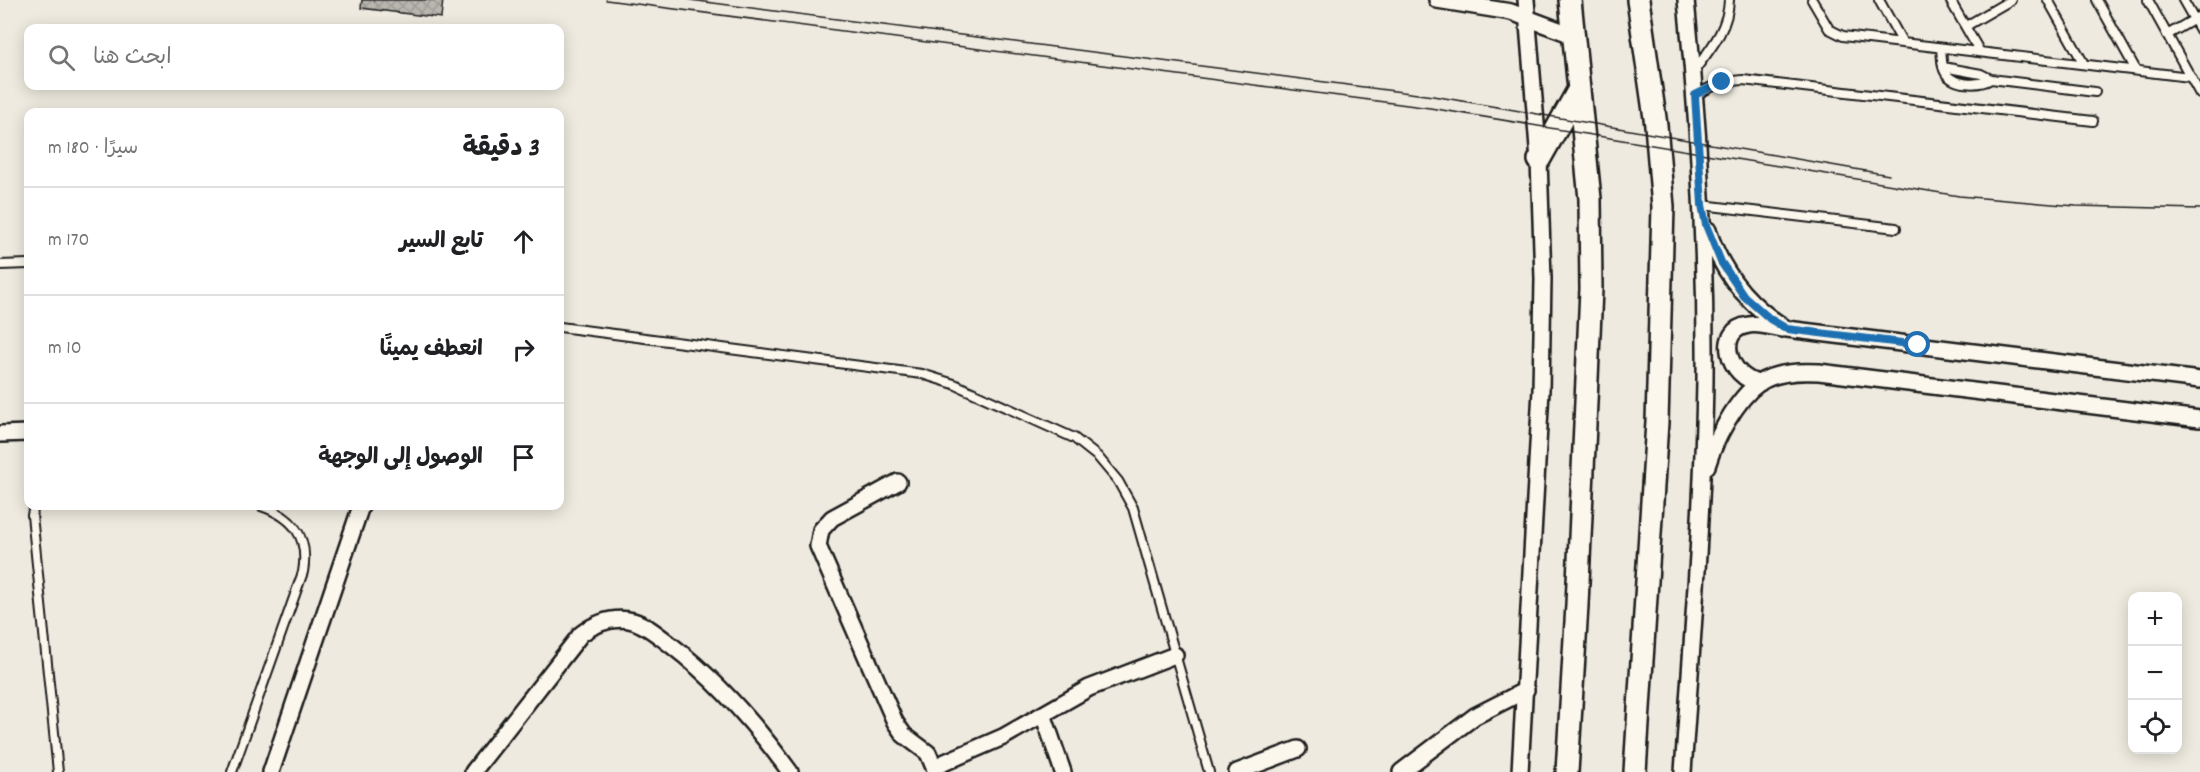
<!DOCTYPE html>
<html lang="ar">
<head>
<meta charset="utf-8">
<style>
	:root { --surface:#fff; --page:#f2f2f2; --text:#202124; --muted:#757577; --line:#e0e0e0 }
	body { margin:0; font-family:Dekko,"Playpen Sans Arabic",sans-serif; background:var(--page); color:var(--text); direction:rtl }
	.controls { position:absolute; right:18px; bottom:18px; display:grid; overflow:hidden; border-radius:12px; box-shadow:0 3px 15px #0003 }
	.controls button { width:54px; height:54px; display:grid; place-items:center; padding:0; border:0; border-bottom:2px solid var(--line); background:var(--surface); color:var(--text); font:30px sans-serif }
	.stop { position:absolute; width:18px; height:18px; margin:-14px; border:4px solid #1f6fb2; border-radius:50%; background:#fff }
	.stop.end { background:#1f6fb2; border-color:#fff; box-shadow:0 2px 6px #0008 }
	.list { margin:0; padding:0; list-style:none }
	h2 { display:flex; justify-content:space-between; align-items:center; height:78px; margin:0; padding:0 24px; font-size:26px }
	h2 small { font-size:20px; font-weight:400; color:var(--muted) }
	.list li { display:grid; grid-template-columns:39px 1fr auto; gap:18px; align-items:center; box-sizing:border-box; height:108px; padding:0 24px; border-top:2px solid var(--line) }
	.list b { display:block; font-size:22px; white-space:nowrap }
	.list em { font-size:20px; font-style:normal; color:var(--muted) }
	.icon { flex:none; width:33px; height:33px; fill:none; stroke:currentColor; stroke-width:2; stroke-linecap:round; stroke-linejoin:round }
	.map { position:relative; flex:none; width:2200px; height:772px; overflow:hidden; direction:ltr }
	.search { position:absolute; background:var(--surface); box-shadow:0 3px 15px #0003; left:24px; top:24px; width:540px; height:66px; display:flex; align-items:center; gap:15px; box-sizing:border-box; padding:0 21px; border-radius:12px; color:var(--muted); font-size:22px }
	.panel { position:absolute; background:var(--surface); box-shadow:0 3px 15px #0003; left:24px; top:108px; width:540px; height:402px; border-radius:12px; direction:rtl }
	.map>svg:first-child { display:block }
</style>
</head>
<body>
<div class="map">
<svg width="2200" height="772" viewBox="0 0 2200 772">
	<defs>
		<pattern id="building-cross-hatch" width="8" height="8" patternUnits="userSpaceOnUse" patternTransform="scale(1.5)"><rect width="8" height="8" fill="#b9b6af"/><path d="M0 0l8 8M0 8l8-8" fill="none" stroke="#9e9c96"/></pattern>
	</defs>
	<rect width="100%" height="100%" fill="#eeeadf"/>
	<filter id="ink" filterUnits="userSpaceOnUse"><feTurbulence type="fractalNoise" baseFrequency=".0167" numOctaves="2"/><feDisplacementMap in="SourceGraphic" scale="12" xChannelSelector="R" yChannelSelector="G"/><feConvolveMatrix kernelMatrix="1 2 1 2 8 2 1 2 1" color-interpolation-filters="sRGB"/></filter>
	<g filter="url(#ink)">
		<path fill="url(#building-cross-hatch)" stroke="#1c1c1c" stroke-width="1.5" d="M 362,0 L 443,0 L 441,18 L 361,8 Z"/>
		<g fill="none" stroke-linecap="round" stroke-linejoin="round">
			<defs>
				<path id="lane" d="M 1812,0 L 1829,29 L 1843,36 L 2190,77
					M 1879,0 L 1903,43
					M 1950,0 L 1980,52
					M 2048,0 L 2084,64
					M 2097,0 L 2136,70
					M 2148,0 L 2200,94
					M 2183,0 L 2200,30
					M 1966,26 L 2011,0
					M 2167,35 L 2200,16
					M 1941,48 C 1942,55 1941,65 1945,72 C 1953,86 1979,86 1991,79
					M 1943,67 L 1981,74 L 1991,79 L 2095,92
					M 1694,71 C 1711,48 1728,29 1729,0
					M 1695,95 L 1722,82 L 1743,80 L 2093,121
					M 1702,205 L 1896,228
					M 0,265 L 28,264
					M 560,327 L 922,374 L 954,384 L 1074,438 L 1098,457 L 1118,481 L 1133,508 L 1209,772
					M 34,506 L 32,515 L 58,772
					M 232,772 L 303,572 C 309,537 294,517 261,506"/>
				<path id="street" d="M 1437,0 L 1511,12 L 1575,36
					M 1708,230 C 1722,274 1749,306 1787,329 L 2200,380
					M 1760,383 C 1727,378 1715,329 1749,325 C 1759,323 1771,327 1782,329
					M 0,434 L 28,433
					M 1707,466 C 1715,440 1736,399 1759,383 C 1775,372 1801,371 1819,372 L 2200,419
					M 898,482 L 832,518 L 821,530 L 818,546 L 895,722 L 904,735 L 928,753 L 936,772
					M 1043,714 L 1063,772
					M 934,767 L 1003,737 L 1089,688 L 1175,655
					M 271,772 L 361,506
					M 473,772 L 581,634 C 596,623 614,616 633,621 C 647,625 659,636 671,645 C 718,681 756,725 790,772
					M 1237,772 L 1298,749
					M 1401,772 L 1475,716 L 1526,690
					M 1520,772 L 1541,390 L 1543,279 L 1539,160 L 1526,0
					M 1683,772 C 1692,642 1703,512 1705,381 C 1706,254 1699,127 1686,0"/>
				<path id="secondary" d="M 1539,160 L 1579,89
					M 1567,772 L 1577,605 L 1591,289 L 1590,199 L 1570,0
					M 1635,772 L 1657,422 L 1663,207 L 1656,125 L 1638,0"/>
			</defs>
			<use href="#lane" stroke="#1c1c1c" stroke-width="12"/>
			<use href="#street" stroke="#1c1c1c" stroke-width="20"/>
			<use href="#secondary" stroke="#1c1c1c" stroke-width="26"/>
			<use href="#lane" stroke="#fbf7ec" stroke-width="8"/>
			<use href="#street" stroke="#fbf7ec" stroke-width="15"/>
			<use href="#secondary" stroke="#fbf7ec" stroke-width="21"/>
			<path stroke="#1c1c1c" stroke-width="1.5" d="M 606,0 L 1430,108 L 1959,196 L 2076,206 L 2200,209
				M 690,0 L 1433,96 L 1889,175"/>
		</g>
	</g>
	<g fill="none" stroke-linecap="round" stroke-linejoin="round" filter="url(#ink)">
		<path stroke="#1f6fb2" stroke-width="8" d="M 1722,82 L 1695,95 L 1702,205 L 1706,225 L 1721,262 L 1744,296 L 1770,319 L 1787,329 L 1918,345"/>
	</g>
</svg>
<div class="controls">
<button>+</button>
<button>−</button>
<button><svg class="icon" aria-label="locate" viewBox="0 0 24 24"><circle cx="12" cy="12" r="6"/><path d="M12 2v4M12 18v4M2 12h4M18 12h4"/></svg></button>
</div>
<div class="stop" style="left:1918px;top:345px"></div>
<div class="stop end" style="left:1722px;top:82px"></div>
<div class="search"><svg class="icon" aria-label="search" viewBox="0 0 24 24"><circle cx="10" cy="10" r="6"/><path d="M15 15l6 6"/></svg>ابحث هنا</div>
<section class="panel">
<h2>3 دقيقة<small>سيرًا · 180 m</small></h2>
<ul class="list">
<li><svg class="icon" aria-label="ahead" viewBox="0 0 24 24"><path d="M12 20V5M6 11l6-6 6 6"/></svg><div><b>تابع السير</b></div><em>170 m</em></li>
<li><svg class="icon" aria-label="right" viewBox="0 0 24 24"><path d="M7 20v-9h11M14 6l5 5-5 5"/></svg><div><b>انعطف يمينًا</b></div><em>10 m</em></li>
<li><svg class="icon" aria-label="arrive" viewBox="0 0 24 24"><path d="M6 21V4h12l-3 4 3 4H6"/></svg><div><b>الوصول إلى الوجهة</b></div></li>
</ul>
</section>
</div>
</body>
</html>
